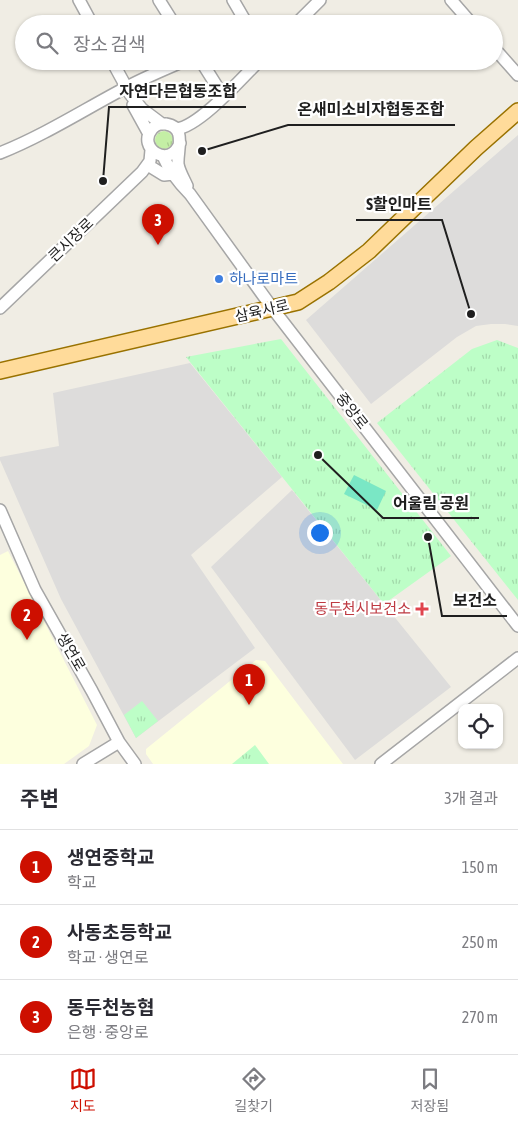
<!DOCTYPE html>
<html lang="ko">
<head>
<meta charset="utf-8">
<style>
	:root { --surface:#fff; --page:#f2f2f3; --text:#2b2b33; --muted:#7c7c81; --line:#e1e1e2; --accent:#cd0f00 }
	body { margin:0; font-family:"Asap Condensed","Noto Sans KR",sans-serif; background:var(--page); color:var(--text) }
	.controls { position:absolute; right:15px; bottom:15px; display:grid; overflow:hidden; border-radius:10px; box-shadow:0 1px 4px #0004 }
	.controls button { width:45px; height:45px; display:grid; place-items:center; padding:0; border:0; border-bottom:1px solid var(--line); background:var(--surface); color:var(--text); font:25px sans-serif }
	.you { position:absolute; left:319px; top:532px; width:18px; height:18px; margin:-12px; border:4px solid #fff; border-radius:50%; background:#1a73e8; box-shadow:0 0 0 8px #1a73e833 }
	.badge { display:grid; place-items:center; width:32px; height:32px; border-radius:50%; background:var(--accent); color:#fff; font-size:16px; font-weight:700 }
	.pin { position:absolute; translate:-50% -41px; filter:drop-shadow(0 1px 2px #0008) }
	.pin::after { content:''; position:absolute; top:26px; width:18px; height:15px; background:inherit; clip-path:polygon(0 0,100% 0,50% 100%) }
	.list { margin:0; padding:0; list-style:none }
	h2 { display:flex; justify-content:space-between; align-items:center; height:65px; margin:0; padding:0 20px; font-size:21px }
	h2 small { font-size:16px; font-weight:400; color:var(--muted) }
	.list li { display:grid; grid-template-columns:32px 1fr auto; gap:15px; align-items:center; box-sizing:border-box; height:75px; padding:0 20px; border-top:1px solid var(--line) }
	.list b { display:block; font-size:19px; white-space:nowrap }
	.list p { margin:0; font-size:16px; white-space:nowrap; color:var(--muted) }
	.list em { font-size:16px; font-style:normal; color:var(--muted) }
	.icon { flex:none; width:28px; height:28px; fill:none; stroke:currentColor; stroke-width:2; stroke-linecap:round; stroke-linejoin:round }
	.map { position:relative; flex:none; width:518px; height:764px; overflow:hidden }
	.search { position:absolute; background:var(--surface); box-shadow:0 1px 4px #0004; left:15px; right:15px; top:15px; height:55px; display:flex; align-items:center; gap:12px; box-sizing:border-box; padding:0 18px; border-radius:28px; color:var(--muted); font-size:19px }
	.sheet { height:290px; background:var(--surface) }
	nav { display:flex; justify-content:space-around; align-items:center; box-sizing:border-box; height:70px; border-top:1px solid var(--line); background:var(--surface); font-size:14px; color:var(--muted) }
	nav a { display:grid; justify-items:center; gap:2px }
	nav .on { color:var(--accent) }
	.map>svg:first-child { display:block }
</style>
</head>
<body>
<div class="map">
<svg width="518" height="764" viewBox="0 0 518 764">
	<defs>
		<pattern id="grass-tufts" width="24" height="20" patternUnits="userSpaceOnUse" patternTransform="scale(1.25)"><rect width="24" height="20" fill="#c4efa5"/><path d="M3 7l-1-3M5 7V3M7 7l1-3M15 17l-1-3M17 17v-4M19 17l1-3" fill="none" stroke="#a8cc8e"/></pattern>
		<pattern id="park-tufts" width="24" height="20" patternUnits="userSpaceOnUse" patternTransform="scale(1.25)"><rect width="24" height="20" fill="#bdfec7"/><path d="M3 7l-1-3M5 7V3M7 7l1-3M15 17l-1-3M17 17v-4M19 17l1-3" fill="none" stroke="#a2d9aa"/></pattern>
	</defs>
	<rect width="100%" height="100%" fill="#f0ede4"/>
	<path fill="#dddcdb" d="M 518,135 L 518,326 L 505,324 L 491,324 L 476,326 L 457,337 L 371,404 L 306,320 Z
		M 190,363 L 282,477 L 191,555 L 255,648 L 136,738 L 61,599 L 0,460 L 0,457 L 59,446 L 53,393 Z
		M 292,490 L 451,687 L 355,760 L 211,567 Z"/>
	<path fill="#fdffde" d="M 8,551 L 97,725 L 89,746 L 64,764 L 0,764 L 0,555 Z
		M 256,660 L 265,661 L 343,764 L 153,764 L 146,754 L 146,749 Z"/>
	<path fill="url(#grass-tufts)" d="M155 140a9 9 0 1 1 18 0a9 9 0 1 1-18 0Z"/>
	<path fill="url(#park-tufts)" d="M 281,339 L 451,556 L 384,604 L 186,357 Z
		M 497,340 L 518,348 L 518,600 L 377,423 L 472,349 Z
		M 142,701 L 158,721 L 136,738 L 124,715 Z
		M 255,745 L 269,764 L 232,764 Z"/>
	<path fill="#7ae7c5" d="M 354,475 L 386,491 L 377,510 L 344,494 Z"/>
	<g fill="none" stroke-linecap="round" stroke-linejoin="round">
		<defs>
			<path id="minor" d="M 79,0 L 92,24
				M 159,0 L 174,24
				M 233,0 L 247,24
				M 451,0 L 472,24
				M 296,24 L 320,0
				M 494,48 L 518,75
				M 112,61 L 130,94 L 142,109 L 162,124
				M 201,61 L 223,96
				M 133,105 L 149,134
				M 176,129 C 199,127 242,78 259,61
				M 180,143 C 170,170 136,148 152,129 C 155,125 161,123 166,124 C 187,127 177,150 178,164 C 179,171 184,179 187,186
				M 0,153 C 45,135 85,109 127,87 C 146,77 165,69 184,61
				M 163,156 C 169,170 179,183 190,194 L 273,309 L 518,626
				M 151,167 L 164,175 L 173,174
				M 0,308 L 142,172 L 150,161 L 151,150
				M 0,510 L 35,590 L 92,691 L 119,742 L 135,764
				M 83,764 L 119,742
				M 381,764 L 518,658"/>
			<path id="major" d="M 0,371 L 298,302 L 329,282 L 369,251 L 476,148 L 518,111"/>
		</defs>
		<use href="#minor" stroke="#a6a6a6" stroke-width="14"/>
		<use href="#major" stroke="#997200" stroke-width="18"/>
		<use href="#minor" stroke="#fff" stroke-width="11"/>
		<use href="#major" stroke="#ffdb9a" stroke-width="15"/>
	</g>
	<circle fill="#3f7fe0" stroke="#fff" stroke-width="2" cx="219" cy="279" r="5"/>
	<path fill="#e0444e" stroke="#fff" stroke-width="2" d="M419.5 601.5h5v5h5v5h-5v5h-5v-5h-5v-5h5z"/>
	<g text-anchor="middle" stroke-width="4.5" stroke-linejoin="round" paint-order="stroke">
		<g font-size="15" fill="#1f1f1f" stroke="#fff">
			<text transform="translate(71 240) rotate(-44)" y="5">큰시장로</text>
			<text transform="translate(262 311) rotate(-13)" y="5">삼육사로</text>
			<text transform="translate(352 411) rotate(52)" y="5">중앙로</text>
			<text transform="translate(71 652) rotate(60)" y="5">생연로</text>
		</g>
		<g font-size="15" fill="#366cbe" stroke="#fff" text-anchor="start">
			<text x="229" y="284">하나로마트</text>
		</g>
		<g font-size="15" fill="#be3a42" stroke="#fff" text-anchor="end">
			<text x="411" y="614">동두천시보건소</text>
		</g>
	</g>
	<path fill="none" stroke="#1f1f1f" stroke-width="2" d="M103 181L109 107H246M202 151L288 125H455M471 314L442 220H356M318 455L383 518H479M428 537L442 616H507"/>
	<g fill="#1f1f1f" stroke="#fff" stroke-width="2">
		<circle cx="103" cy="181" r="5"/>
		<circle cx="202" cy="151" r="5"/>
		<circle cx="471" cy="314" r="5"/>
		<circle cx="318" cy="455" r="5"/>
		<circle cx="428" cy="537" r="5"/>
	</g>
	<g font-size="16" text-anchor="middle" font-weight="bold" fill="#1f1f1f" stroke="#fff" stroke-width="4.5" stroke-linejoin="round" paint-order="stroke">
		<text x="178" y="97">자연다믄협동조합</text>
		<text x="371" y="115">온새미소비자협동조합</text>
		<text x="399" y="210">S할인마트</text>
		<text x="431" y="509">어울림 공원</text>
		<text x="475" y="606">보건소</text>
	</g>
</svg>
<div class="controls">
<button><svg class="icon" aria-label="locate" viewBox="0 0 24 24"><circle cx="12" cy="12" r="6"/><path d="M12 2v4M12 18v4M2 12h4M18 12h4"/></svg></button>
</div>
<div class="you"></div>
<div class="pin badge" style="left:249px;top:705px">1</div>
<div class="pin badge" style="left:27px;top:640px">2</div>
<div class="pin badge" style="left:158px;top:245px">3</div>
<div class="search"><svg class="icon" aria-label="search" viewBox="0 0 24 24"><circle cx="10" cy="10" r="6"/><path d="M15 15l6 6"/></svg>장소 검색</div>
</div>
<section class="sheet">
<h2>주변<small>3개 결과</small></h2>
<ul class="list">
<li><span class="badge">1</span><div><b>생연중학교</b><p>학교</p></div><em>150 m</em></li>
<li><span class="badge">2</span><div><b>사동초등학교</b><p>학교 · 생연로</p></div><em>250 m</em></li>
<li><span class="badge">3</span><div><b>동두천농협</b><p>은행 · 중앙로</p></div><em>270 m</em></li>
</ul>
</section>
<nav>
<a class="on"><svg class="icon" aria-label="map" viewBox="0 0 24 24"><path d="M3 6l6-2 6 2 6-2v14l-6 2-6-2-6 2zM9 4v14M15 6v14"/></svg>지도</a>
<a><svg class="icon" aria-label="directions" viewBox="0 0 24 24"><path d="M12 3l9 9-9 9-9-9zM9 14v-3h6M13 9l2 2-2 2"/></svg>길찾기</a>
<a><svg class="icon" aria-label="saved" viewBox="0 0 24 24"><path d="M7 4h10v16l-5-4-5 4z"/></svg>저장됨</a>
</nav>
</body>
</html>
